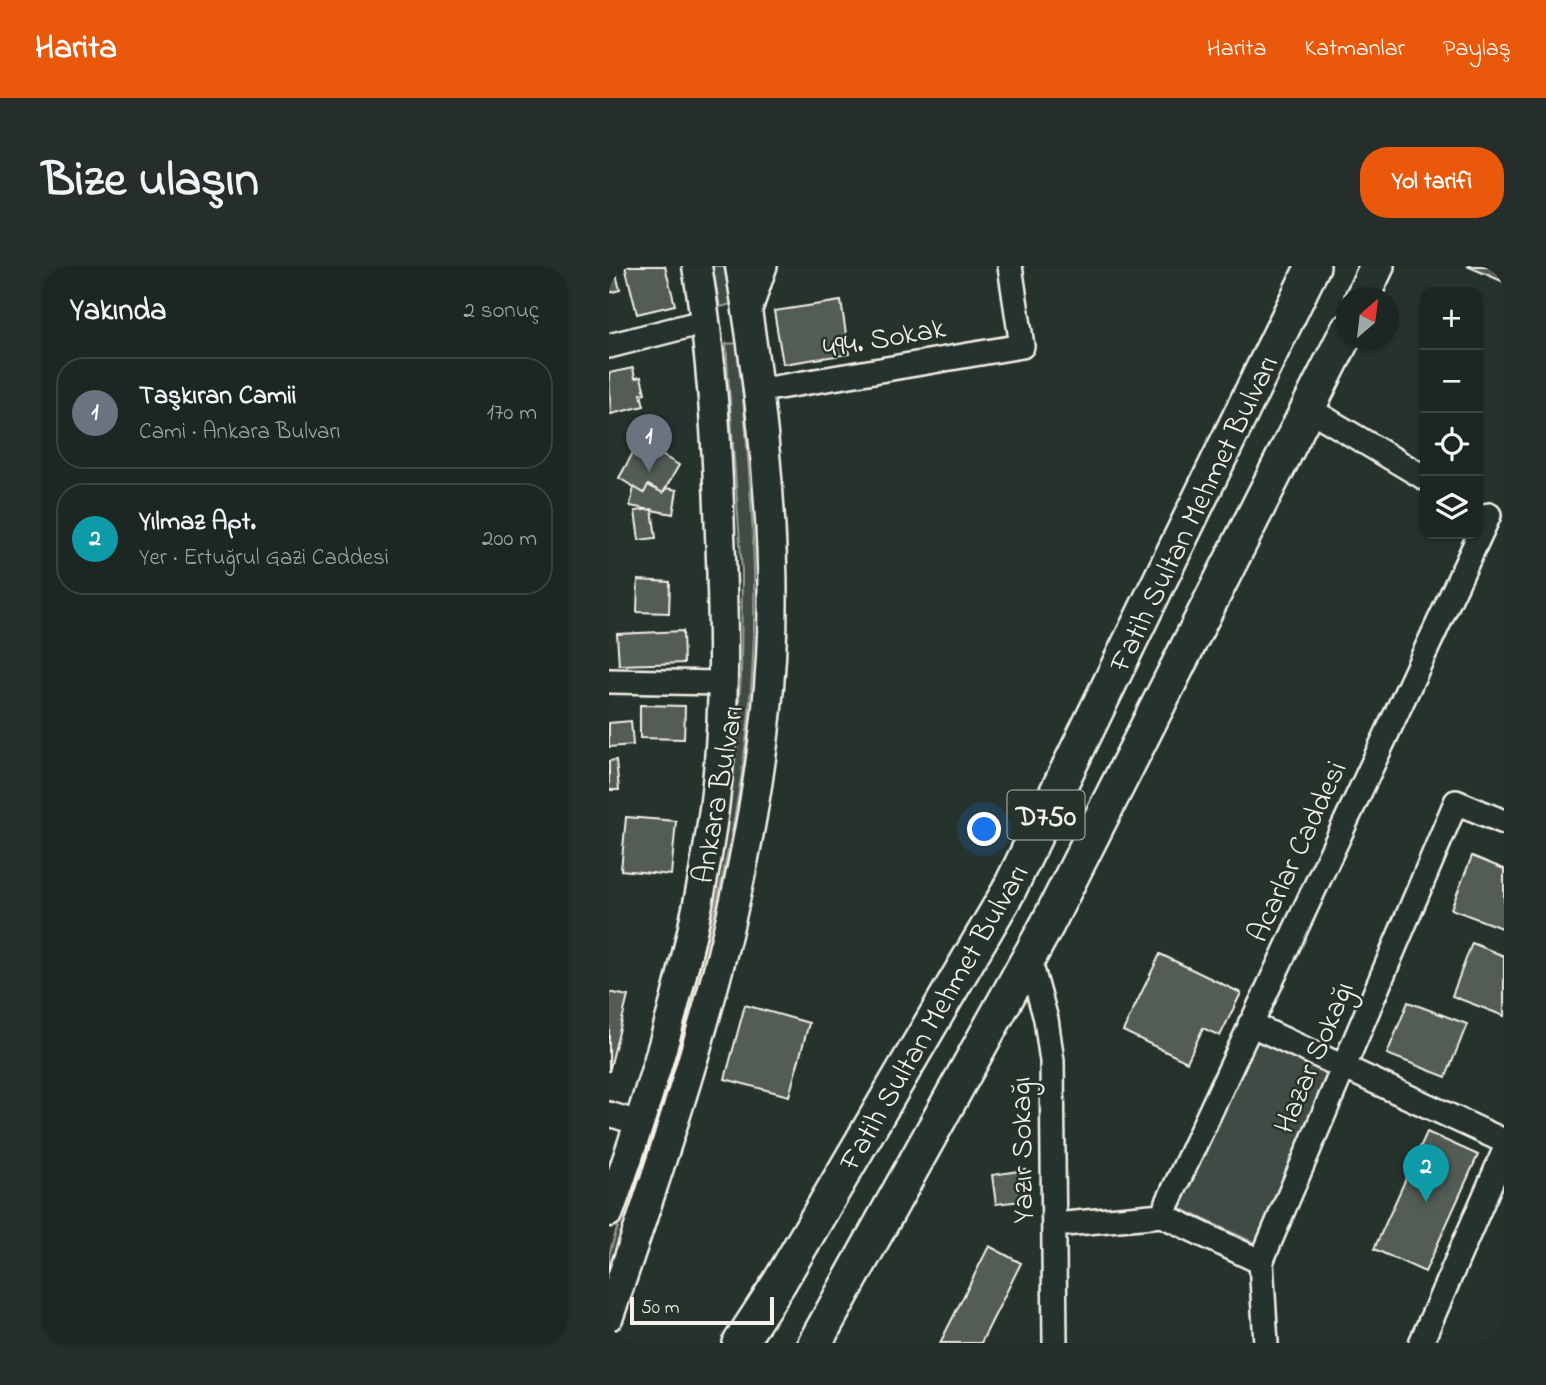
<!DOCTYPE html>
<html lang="tr">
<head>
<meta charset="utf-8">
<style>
	:root { --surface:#1c2622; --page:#252e2a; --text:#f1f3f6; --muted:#a0a5a5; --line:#3a4340; --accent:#ea580c }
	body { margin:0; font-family:"Indie Flower",sans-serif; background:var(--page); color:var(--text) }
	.controls { position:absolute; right:21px; top:21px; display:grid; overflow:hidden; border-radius:14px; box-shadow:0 2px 5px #0004 }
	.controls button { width:63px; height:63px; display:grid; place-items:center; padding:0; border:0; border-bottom:2px solid var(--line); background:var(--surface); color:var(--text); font:35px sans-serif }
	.compass { position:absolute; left:727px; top:21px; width:63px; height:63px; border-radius:50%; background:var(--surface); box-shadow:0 2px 5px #0004; rotate:28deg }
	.scale { position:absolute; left:21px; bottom:18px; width:144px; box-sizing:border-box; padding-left:7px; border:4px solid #f4f1e8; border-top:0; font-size:19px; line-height:24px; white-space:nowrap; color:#f4f1e8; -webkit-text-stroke:5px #26332d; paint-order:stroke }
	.you { position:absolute; left:376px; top:564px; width:24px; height:24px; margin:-18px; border:5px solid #fff; border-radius:50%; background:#1a73e8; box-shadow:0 0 0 10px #1a73e833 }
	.badge { display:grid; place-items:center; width:46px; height:46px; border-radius:50%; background:var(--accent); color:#fff; font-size:23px; font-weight:700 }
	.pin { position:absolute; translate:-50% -58px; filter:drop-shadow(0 2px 4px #0008) }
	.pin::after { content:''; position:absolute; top:37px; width:24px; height:21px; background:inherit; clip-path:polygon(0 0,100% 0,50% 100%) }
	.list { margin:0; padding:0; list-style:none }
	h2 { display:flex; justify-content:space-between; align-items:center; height:91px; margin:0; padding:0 28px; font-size:30px }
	h2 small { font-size:23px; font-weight:400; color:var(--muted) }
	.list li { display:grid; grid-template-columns:46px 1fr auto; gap:21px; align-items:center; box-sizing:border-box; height:112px; margin:0 14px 14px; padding:0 14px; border:2px solid var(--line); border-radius:28px }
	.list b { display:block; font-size:26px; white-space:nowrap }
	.list p { margin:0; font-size:23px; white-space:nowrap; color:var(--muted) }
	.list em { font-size:23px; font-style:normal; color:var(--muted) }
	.icon { flex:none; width:38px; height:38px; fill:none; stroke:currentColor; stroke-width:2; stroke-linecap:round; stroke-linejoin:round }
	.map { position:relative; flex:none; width:895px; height:1077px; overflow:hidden; border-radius:28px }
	header { display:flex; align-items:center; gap:42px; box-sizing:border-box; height:98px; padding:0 35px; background:var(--accent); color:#fff }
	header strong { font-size:33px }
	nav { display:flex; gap:38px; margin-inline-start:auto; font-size:24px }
	.intro { display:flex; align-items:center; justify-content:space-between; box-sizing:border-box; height:168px; padding:0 42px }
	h1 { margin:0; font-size:49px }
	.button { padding:18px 32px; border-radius:28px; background:var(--accent); color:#fff; font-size:24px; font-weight:700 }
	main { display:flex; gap:42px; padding:0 42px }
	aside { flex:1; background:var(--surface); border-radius:28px; box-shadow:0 2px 5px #0004 }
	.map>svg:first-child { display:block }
</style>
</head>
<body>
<header>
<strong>Harita</strong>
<nav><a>Harita</a><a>Katmanlar</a><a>Paylaş</a></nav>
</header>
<div class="intro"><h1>Bize ulaşın</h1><a class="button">Yol tarifi</a></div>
<main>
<aside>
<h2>Yakında<small>2 sonuç</small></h2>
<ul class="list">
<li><span class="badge" style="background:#6b7280">1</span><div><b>Taşkıran Camii</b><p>Cami · Ankara Bulvarı</p></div><em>170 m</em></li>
<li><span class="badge" style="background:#0f9aa8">2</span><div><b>Yılmaz Apt.</b><p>Yer · Ertuğrul Gazi Caddesi</p></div><em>200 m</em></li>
</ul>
</aside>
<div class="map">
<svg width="895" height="1077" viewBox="0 0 895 1077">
	<rect width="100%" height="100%" fill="#26332d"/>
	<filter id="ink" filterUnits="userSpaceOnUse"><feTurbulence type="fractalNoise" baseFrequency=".0143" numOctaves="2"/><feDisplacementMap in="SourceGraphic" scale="14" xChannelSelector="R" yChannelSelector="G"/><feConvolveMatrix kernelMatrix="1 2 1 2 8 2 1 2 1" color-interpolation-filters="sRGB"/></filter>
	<g filter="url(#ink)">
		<path fill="#414b45" stroke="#9a9e96" stroke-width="2" d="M 103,0 L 115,0 L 122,38 L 111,41 Z
			M 129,77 C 140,195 152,316 141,435 C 133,536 110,632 84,730 C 60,824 32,916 0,1008 L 0,989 L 53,815 L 118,541 L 127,475 L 132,408 L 133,306 L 117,78 Z
			M 647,771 L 721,806 L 646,977 L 566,940 Z"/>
		<path fill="#525c55" stroke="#f4f1e8" stroke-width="2" d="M 0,0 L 5,0 L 11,24 L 0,27 Z
			M 16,0 L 56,0 L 66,39 L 28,48 Z
			M 858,0 L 895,0 L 895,16 Z
			M 232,35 L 240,88 L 174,98 L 165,45 Z
			M 24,102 L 26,112 L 32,111 L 36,127 L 32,128 L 35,140 L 2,148 L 0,107 Z
			M 30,176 L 70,199 L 54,227 L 39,219 L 35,227 L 10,212 Z
			M 39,219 L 54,227 L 57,222 L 68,224 L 64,248 L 21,240 L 25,221 L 35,227 Z
			M 43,243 L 47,272 L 30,274 L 26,245 Z
			M 29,314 L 61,316 L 60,347 L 28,346 Z
			M 74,365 L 75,397 L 10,399 L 8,368 Z
			M 31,439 L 76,440 L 75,473 L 31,472 Z
			M 22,455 L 24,479 L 0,481 L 0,457 Z
			M 7,494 L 10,524 L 0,524 L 0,495 Z
			M 17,551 L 67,555 L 62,609 L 12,604 Z
			M 863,590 L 895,603 L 895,663 L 842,643 Z
			M 863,677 L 895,690 L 895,750 L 843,730 Z
			M 551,688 L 632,727 L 611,770 L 594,762 L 578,796 L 514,765 Z
			M 0,726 L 19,730 L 0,806 Z
			M 799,736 L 858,758 L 837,811 L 778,788 Z
			M 136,739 L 200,757 L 180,830 L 116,813 Z
			M 818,866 L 869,889 L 816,1006 L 765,983 Z
			M 417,904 L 421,934 L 387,938 L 383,909 Z
			M 380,980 L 412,997 L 372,1077 L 331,1077 Z"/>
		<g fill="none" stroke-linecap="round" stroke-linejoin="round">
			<defs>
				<path id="minor" d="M 139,50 L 156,0
					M 0,80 L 98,55
					M 147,125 L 413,80 L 401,0
					M 700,143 L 816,212
					M 0,415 L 114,417
					M 420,692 L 437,753 L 443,795 L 446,1077
					M 641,758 L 895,875
					M 0,848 L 29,857
					M 553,949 L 880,249
					M 445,959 L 553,949 L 652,996
					M 657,1077 L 652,996 L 847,536 L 895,556
					M 812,1077 L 895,886"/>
				<path id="major" d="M 0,946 C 46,816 87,679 105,543 C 117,451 115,360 111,268 C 108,179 103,88 88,0
					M 0,1050 C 72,839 149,616 162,392 C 169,270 151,121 131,0"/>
				<path id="highway" d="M 753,32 L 768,0
					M 131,1077 L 170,1017 L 399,626 L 704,0
					M 206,1077 L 438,659 L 738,65"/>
			</defs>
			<use href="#minor" stroke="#f4f1e8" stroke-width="28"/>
			<use href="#major" stroke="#f4f1e8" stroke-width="33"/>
			<use href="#highway" stroke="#f4f1e8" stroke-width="38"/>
			<use href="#minor" stroke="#26332d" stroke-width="23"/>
			<use href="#major" stroke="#26332d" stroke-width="28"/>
			<use href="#highway" stroke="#26332d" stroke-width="33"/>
		</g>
	</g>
	<g text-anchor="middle" stroke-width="5" stroke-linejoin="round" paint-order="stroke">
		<rect fill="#26332d" stroke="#b6b8b0" stroke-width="2" x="398.5" y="524.5" width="77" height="49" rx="5"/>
		<g font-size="28" font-weight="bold" fill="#f4f1e8">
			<text x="437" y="559">D750</text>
		</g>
		<g font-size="30" fill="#f4f1e8" stroke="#26332d">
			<text transform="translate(275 71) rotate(-10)" y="10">494. Sokak</text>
			<text transform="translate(584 247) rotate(-64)" y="10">Fatih Sultan Mehmet Bulvarı</text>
			<text transform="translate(108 528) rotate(-80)" y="10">Ankara Bulvarı</text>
			<text transform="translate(687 585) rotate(-65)" y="10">Acarlar Caddesi</text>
			<text transform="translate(324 751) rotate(-60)" y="10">Fatih Sultan Mehmet Bulvarı</text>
			<text transform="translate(704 791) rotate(-67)" y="10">Hazar Sokağı</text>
			<text transform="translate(412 884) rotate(-91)" y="10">Yazır Sokağı</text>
		</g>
	</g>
</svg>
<div class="controls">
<button>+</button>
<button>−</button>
<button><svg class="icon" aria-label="locate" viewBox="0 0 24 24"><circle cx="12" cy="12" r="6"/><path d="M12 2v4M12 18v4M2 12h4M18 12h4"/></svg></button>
<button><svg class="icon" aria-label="layers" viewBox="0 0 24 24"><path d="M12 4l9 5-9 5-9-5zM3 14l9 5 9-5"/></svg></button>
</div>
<svg class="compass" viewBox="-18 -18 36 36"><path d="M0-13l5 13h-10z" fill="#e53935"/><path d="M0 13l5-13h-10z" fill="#a0a5a5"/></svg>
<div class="scale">50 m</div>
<div class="you"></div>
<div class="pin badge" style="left:40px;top:206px;background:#6b7280">1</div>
<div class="pin badge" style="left:817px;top:936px;background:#0f9aa8">2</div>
</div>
</main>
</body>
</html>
